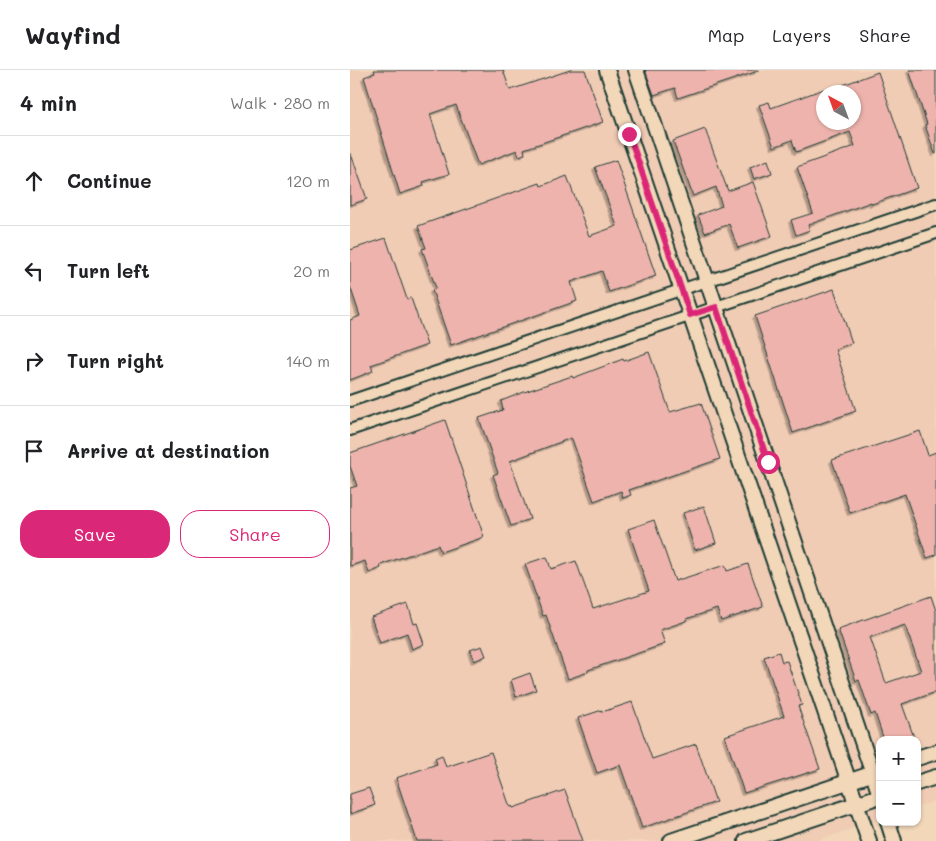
<!DOCTYPE html>
<html lang="en">
<head>
<meta charset="utf-8">
<style>
	:root { --surface:#fff; --page:#f6f6f6; --text:#202124; --muted:#757577; --line:#e0e0e0; --accent:#db2777 }
	body { margin:0; font-family:Mali,sans-serif; background:var(--page); color:var(--text) }
	.controls { position:absolute; right:15px; bottom:15px; display:grid; overflow:hidden; border-radius:10px; box-shadow:0 1px 4px #0004 }
	.controls button { width:45px; height:45px; display:grid; place-items:center; padding:0; border:0; border-bottom:1px solid var(--line); background:var(--surface); color:var(--text); font:25px sans-serif }
	.compass { position:absolute; left:466px; top:15px; width:45px; height:45px; border-radius:50%; background:var(--surface); box-shadow:0 1px 4px #0004; rotate:319deg }
	.stop { position:absolute; width:15px; height:15px; margin:-11px; border:4px solid #db2777; border-radius:50%; background:#fff }
	.stop.end { background:#db2777; border-color:#fff; box-shadow:0 1px 5px #0008 }
	.list { margin:0; padding:0; list-style:none }
	h2 { display:flex; justify-content:space-between; align-items:center; height:65px; margin:0; padding:0 20px; font-size:21px }
	h2 small { font-size:16px; font-weight:400; color:var(--muted) }
	.list li { display:grid; grid-template-columns:32px 1fr auto; gap:15px; align-items:center; box-sizing:border-box; height:90px; padding:0 20px; border-top:1px solid var(--line) }
	.list b { display:block; font-size:19px; white-space:nowrap }
	.list em { font-size:16px; font-style:normal; color:var(--muted) }
	.actions { display:flex; gap:10px; padding:15px 20px }
	.actions a { flex:1; padding:11px 0; border:1px solid var(--accent); border-radius:20px; text-align:center; font-size:18px; color:var(--accent) }
	.actions .main { background:var(--accent); color:#fff }
	.icon { flex:none; width:28px; height:28px; fill:none; stroke:currentColor; stroke-width:2; stroke-linecap:round; stroke-linejoin:round }
	.map { position:relative; flex:none; width:586px; height:771px; overflow:hidden }
	header { display:flex; align-items:center; gap:30px; box-sizing:border-box; height:70px; padding:0 25px; background:var(--surface); border-bottom:1px solid var(--line) }
	header strong { font-size:24px }
	nav { display:flex; gap:28px; margin-inline-start:auto; font-size:18px }
	main { display:flex }
	aside { flex:1; background:var(--surface) }
	.map>svg:first-child { display:block }
</style>
</head>
<body>
<header>
<strong>Wayfind</strong>
<nav><a>Map</a><a>Layers</a><a>Share</a></nav>
</header>
<main>
<aside>
<h2>4 min<small>Walk · 280 m</small></h2>
<ul class="list">
<li><svg class="icon" aria-label="ahead" viewBox="0 0 24 24"><path d="M12 20V5M6 11l6-6 6 6"/></svg><div><b>Continue</b></div><em>120 m</em></li>
<li><svg class="icon" aria-label="left" viewBox="0 0 24 24"><path d="M17 20v-9H6M10 6l-5 5 5 5"/></svg><div><b>Turn left</b></div><em>20 m</em></li>
<li><svg class="icon" aria-label="right" viewBox="0 0 24 24"><path d="M7 20v-9h11M14 6l5 5-5 5"/></svg><div><b>Turn right</b></div><em>140 m</em></li>
<li><svg class="icon" aria-label="arrive" viewBox="0 0 24 24"><path d="M6 21V4h12l-3 4 3 4H6"/></svg><div><b>Arrive at destination</b></div></li>
</ul>
<div class="actions"><a class="main">Save</a><a>Share</a></div>
</aside>
<div class="map">
<svg width="586" height="771" viewBox="0 0 586 771">
	<defs>
		<filter id="shadow"><feDropShadow dx="-2.5" dy="2.5" stdDeviation="0" flood-color="#0004"/></filter>
	</defs>
	<rect width="100%" height="100%" fill="#f2d7b9"/>
	<filter id="ink" filterUnits="userSpaceOnUse"><feTurbulence type="fractalNoise" baseFrequency=".02" numOctaves="2"/><feDisplacementMap in="SourceGraphic" scale="10" xChannelSelector="R" yChannelSelector="G"/><feConvolveMatrix kernelMatrix="1 2 1 2 8 2 1 2 1" color-interpolation-filters="sRGB"/></filter>
	<g filter="url(#ink)">
		<path fill="#f1ccb5" fill-rule="evenodd" d="M 0,0 L 586,0 L 586,730 L 567,737 L 567,670 L 530,670 L 530,749 L 467,771 L 0,771 ZM 473,22 L 503,22 L 503,52 L 473,52 Z"/>
		<path fill="#eeb3ad" stroke="#1f3d34" fill-rule="evenodd" filter="url(#shadow)" d="M 24,0 L 153,0 L 160,20 L 220,0 L 235,0 L 253,52 L 174,79 L 175,84 L 169,86 L 167,80 L 128,95 L 106,35 L 80,44 L 99,104 L 73,112 L 74,116 L 50,124 L 14,7 L 25,3 Z
			M 295,0 L 408,0 L 408,1 L 328,28 L 325,18 L 304,25 Z
			M 559,0 L 586,0 L 586,84 L 585,84 L 575,55 L 577,54 Z
			M 528,2 L 567,118 L 522,134 L 521,132 L 458,155 L 460,160 L 446,165 L 441,150 L 463,143 L 447,97 L 505,76 L 500,62 L 446,82 L 442,70 L 424,77 L 409,35 L 419,32 L 421,38 L 474,19 L 474,52 L 504,52 L 504,22 L 474,22 Z
			M 355,59 L 378,121 L 403,112 L 422,166 L 388,178 L 379,154 L 355,163 L 348,145 L 372,136 L 366,117 L 343,126 L 323,71 Z
			M 0,84 L 1,84 L 17,129 L 0,135 Z
			M 266,90 L 306,206 L 259,222 L 252,201 L 221,212 L 227,231 L 101,275 L 82,220 L 86,218 L 72,179 L 76,178 L 68,156 L 190,113 L 191,116 L 217,106 L 239,166 L 267,156 L 245,97 Z
			M 418,90 L 422,103 L 404,109 L 400,97 Z
			M 36,168 L 57,229 L 61,228 L 77,275 L 21,295 L 23,301 L 0,310 L 0,250 L 10,246 L 0,216 L 0,180 Z
			M 484,219 L 502,273 L 485,279 L 506,341 L 443,363 L 405,246 Z
			M 299,282 L 320,342 L 351,333 L 370,389 L 279,420 L 281,425 L 273,428 L 271,421 L 244,431 L 222,369 L 221,368 L 160,391 L 180,449 L 161,456 L 143,405 L 148,403 L 129,348 L 153,340 L 151,331 L 174,322 L 222,306 L 223,308 L 273,289 L 274,291 Z
			M 95,350 L 134,467 L 91,482 L 88,475 L 30,495 L 31,498 L 19,503 L 15,491 L 0,496 L 0,418 L 7,416 L 0,396 L 0,383 Z
			M 570,361 L 578,385 L 586,382 L 586,485 L 577,488 L 555,424 L 500,443 L 482,390 Z
			M 354,436 L 366,473 L 345,480 L 333,443 Z
			M 304,450 L 325,511 L 375,495 L 377,501 L 398,494 L 413,537 L 371,551 L 367,539 L 336,549 L 336,551 L 310,560 L 315,574 L 238,600 L 238,602 L 218,609 L 196,545 L 193,546 L 175,494 L 197,487 L 201,499 L 226,491 L 243,539 L 299,521 L 278,459 Z
			M 581,526 L 586,541 L 586,622 L 552,634 L 565,670 L 534,670 L 525,643 L 521,645 L 509,610 L 506,611 L 488,559 ZM 555,555 L 571,601 L 536,613 L 520,567 Z
			M 58,534 L 64,554 L 67,553 L 74,574 L 62,579 L 57,563 L 30,573 L 21,547 Z
			M 132,576 L 136,586 L 124,591 L 120,580 Z
			M 429,582 L 432,592 L 437,591 L 452,635 L 448,636 L 470,699 L 394,723 L 375,666 L 434,646 L 414,587 Z
			M 180,603 L 186,620 L 166,627 L 161,610 Z
			M 282,632 L 302,689 L 346,674 L 366,732 L 292,758 L 270,695 L 247,703 L 228,648 L 252,640 L 252,642 Z
			M 141,682 L 160,737 L 162,736 L 163,738 L 215,720 L 233,771 L 67,771 L 46,708 L 87,694 L 85,688 L 92,685 L 96,697 Z
			M 19,718 L 25,735 L 0,744 L 0,724 Z"/>
		<g fill="none" stroke-linecap="round" stroke-linejoin="round">
			<defs>
				<path id="minor" d="M 0,331 L 586,134
					M 0,360 L 586,163"/>
				<path id="tertiary" d="M 257,0 L 519,771
					M 286,0 L 530,725
					M 567,688 L 586,682
					M 567,713 L 586,707
					M 538,752 L 544,771
					M 321,771 L 530,701
					M 396,771 L 530,726"/>
			</defs>
			<use href="#minor" stroke="#1f3d34" stroke-width="14"/>
			<use href="#tertiary" stroke="#1f3d34" stroke-width="18"/>
			<use href="#minor" stroke="#f2d7b9" stroke-width="10"/>
			<use href="#tertiary" stroke="#f2d7b9" stroke-width="14"/>
		</g>
	</g>
	<g fill="none" stroke-linecap="round" stroke-linejoin="round" filter="url(#ink)">
		<path stroke="#db2777" stroke-width="6" d="M 279,64 L 340,245 L 366,237 L 418,392"/>
	</g>
</svg>
<div class="controls">
<button>+</button>
<button>−</button>
</div>
<svg class="compass" viewBox="-18 -18 36 36"><path d="M0-13l5 13h-10z" fill="#e53935"/><path d="M0 13l5-13h-10z" fill="#757577"/></svg>
<div class="stop" style="left:418px;top:392px"></div>
<div class="stop end" style="left:279px;top:64px"></div>
</div>
</main>
</body>
</html>
